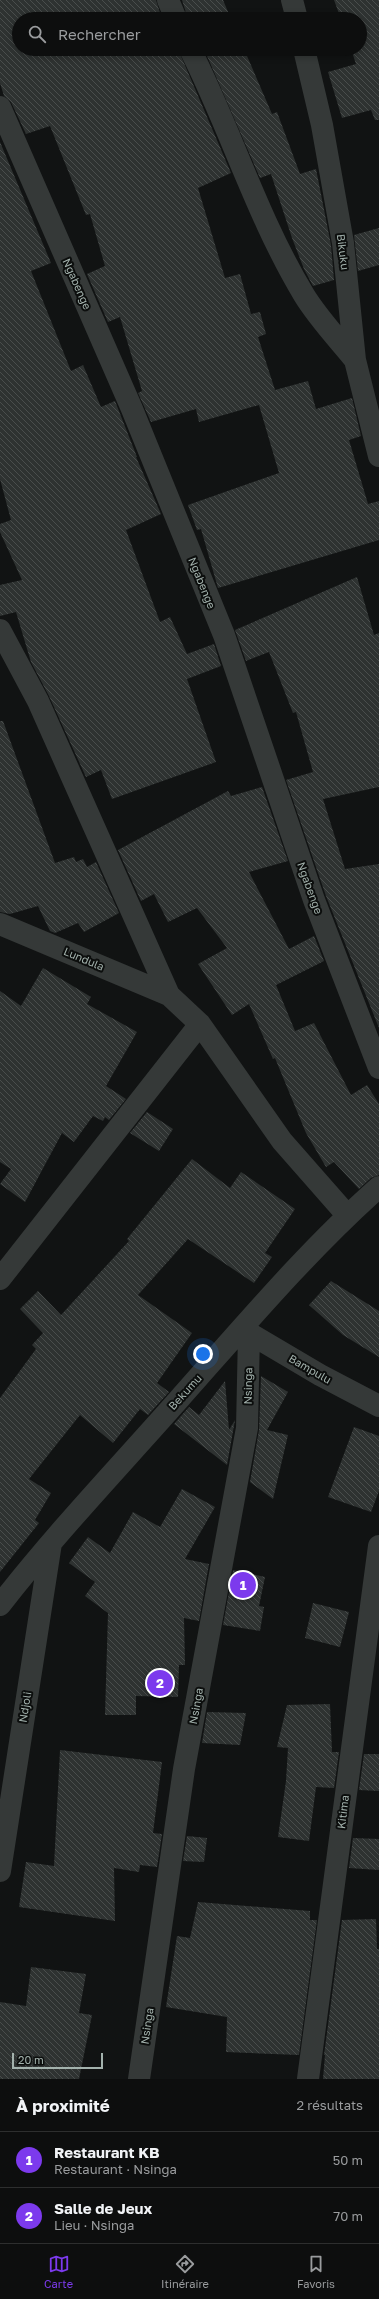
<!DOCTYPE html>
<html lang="fr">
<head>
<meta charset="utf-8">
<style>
	:root { --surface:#0d0e0e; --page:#161717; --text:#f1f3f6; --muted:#9a9c9e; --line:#2d2e2e; --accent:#7c3aed }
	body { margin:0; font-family:"Golos Text",sans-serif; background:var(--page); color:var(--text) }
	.scale { position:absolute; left:12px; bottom:10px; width:91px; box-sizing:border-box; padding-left:4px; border:2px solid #a3b2ad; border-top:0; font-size:11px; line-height:14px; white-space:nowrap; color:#a3b2ad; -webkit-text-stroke:3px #0c0e0d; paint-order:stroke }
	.you { position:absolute; left:203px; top:1354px; width:14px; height:14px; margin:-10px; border:3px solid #fff; border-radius:50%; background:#1a73e8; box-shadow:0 0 0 6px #1a73e833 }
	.badge { display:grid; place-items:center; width:26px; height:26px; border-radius:50%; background:var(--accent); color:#fff; font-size:13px; font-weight:700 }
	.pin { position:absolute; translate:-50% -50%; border:2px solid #fff; box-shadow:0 1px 4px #0006 }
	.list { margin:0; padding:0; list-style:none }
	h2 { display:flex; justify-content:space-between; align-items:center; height:52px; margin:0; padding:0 16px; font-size:17px }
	h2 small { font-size:13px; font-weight:400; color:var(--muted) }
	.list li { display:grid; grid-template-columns:26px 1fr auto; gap:12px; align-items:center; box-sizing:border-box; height:56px; padding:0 16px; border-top:1px solid var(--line) }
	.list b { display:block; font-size:15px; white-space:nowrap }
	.list p { margin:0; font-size:13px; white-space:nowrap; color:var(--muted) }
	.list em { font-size:13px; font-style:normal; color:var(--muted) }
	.icon { flex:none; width:22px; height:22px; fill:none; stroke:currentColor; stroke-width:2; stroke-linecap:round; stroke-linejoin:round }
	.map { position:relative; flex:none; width:379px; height:2079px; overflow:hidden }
	.search { position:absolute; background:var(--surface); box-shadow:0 2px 6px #0003; left:12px; right:12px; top:12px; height:44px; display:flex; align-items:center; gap:10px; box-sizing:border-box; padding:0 14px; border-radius:22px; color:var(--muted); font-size:15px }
	.sheet { height:164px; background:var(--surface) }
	nav { display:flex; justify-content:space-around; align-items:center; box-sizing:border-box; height:56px; border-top:1px solid var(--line); background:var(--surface); font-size:11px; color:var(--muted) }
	nav a { display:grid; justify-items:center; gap:2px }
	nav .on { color:var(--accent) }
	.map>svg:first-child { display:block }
</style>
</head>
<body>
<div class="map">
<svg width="379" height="2079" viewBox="0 0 379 2079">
	<defs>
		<pattern id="building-back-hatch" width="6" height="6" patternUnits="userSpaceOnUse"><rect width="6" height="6" fill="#2e3231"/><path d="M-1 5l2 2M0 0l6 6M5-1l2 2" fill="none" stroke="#494d4c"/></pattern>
	</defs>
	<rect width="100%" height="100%" fill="#111313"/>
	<path fill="url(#building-back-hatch)" d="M 0,0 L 156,0 L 162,19 L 19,19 L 19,49 L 178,49 L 231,173 L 198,188 L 225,278 L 240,274 L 251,314 L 260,312 L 266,334 L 258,337 L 275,390 L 308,381 L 316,409 L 352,398 L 361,436 L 349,440 L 368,504 L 379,501 L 379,540 L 218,588 L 201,529 L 197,530 L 188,505 L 279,473 L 259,405 L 199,422 L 196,409 L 151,422 L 138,393 L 142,391 L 120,317 L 108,322 L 87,274 L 105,266 L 90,214 L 86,215 L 50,126 L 26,134 L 11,102 L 4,96 L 0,83 Z
		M 182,0 L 223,0 L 231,19 L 188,19 Z
		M 334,0 L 379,0 L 379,120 L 375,120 L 371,110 L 342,118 L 328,72 L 356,64 L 351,49 L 360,49 L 360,19 L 341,19 Z
		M 204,49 L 244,49 L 272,114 L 277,112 L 300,174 L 316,169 L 331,245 L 334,280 L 313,286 L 304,269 L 292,238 L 271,174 L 260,178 Z
		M 0,142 L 51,263 L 31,271 L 71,371 L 83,365 L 101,407 L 115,401 L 137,457 L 136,457 L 161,514 L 126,530 L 160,622 L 170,617 L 187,654 L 214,644 L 221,666 L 187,679 L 216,762 L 112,799 L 101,770 L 86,777 L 49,696 L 31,662 L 16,612 L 0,616 L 0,585 L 22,580 L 0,532 L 0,524 L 11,520 L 0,479 Z
		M 379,228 L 379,265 L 358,271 L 354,235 Z
		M 357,577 L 374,635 L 379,633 L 379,787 L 323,799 L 345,869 L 379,864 L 379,1028 L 326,896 L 286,780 L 313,772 L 296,712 L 293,713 L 269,652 L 246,661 L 235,630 Z
		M 0,721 L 3,721 L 55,863 L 74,857 L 76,862 L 83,859 L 87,867 L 96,862 L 119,913 L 84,932 L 78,923 L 55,933 L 50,931 L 38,906 L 10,914 L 0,912 Z
		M 262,787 L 288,861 L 249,872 L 289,949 L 314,936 L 324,961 L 276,985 L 295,1031 L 314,1023 L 351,1095 L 367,1085 L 379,1104 L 379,1175 L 371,1178 L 359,1189 L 334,1162 L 326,1167 L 306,1133 L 275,1058 L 273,1059 L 249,1004 L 232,1015 L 198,964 L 227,948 L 197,908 L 168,922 L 154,894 L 141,901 L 118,850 L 228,791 L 231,796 Z
		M 43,968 L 91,997 L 87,1004 L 137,1032 L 106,1086 L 126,1099 L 109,1120 L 105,1117 L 103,1121 L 93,1116 L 74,1142 L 62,1133 L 25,1202 L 0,1184 L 11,1169 L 0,1162 L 0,991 L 21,1006 Z
		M 147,1112 L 173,1129 L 159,1151 L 130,1133 Z
		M 192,1159 L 230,1188 L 241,1172 L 295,1209 L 265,1253 L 272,1257 L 254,1283 L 188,1239 L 138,1295 L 192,1333 L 157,1383 L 169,1392 L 148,1415 L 140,1409 L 113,1443 L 80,1415 L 29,1479 L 51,1493 L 35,1520 L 39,1523 L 0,1572 L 0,1398 L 36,1349 L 32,1345 L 43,1333 L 20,1309 L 38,1291 L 61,1315 L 129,1241 L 127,1239 Z
		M 331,1281 L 379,1311 L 379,1357 L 343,1335 L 309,1305 Z
		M 261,1376 L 288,1392 L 267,1430 L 288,1435 L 273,1499 L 250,1482 L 259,1430 Z
		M 225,1381 L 229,1430 L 235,1420 L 227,1465 L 174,1424 L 189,1407 L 199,1415 Z
		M 354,1427 L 379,1436 L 379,1491 L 371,1512 L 328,1497 Z
		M 182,1489 L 215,1507 L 185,1559 L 209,1564 L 199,1621 L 184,1618 L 185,1665 L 179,1665 L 178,1697 L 136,1696 L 136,1715 L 105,1715 L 108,1613 L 85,1596 L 95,1582 L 69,1563 L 88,1537 L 110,1553 L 133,1512 L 160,1527 Z
		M 233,1570 L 265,1577 L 259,1606 L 264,1607 L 260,1631 L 223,1625 Z
		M 313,1603 L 349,1612 L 340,1647 L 305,1638 Z
		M 330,1704 L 332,1752 L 339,1752 L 334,1788 L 316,1787 L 309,1841 L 278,1837 L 286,1781 L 288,1748 L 277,1747 L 287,1705 Z
		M 207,1712 L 246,1713 L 240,1745 L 202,1743 Z
		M 60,1750 L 162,1762 L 153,1833 L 162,1834 L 157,1867 L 140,1865 L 139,1872 L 114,1868 L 115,1921 L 19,1907 L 26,1862 L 54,1866 Z
		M 364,1754 L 379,1754 L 379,1791 L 359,1790 Z
		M 187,1836 L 207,1838 L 204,1862 L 183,1861 Z
		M 353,1838 L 379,1839 L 379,1870 L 349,1868 Z
		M 198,1902 L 310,1911 L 310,1920 L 317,1920 L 299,2055 L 226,2052 L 227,2017 L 166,2007 L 177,1936 L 190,1938 Z
		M 376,1919 L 377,1949 L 379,1949 L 379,2079 L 323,2079 L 325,2055 L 324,2055 L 342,1920 Z
		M 31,1967 L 86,1974 L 79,2013 L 92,2015 L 79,2079 L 0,2079 L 0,2002 L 26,2006 Z"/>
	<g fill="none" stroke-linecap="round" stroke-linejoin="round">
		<path stroke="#353938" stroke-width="22" d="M 168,0 L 176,19
			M 292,0 L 297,19
			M 190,49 C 231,130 257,217 304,295 C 318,318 338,339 355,360
			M 304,49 L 322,125 L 343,243 L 355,360 L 379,456
			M 0,107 L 132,409 L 224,635 L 314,900 L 379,1068
			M 0,630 L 38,701 L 169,995 L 200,1024 L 282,1141 L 347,1215
			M 0,924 L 169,995
			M 0,1279 L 200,1024
			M 242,1329 L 320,1375 L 379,1406
			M 0,1605 C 56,1533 120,1466 180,1398 C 244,1326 307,1251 379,1187
			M 0,1871 L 51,1543
			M 139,2079 L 184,1769 L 247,1428 L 249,1333
			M 308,2079 L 379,1546"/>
	</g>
	<g text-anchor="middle" stroke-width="4" stroke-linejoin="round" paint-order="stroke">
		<g font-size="11" fill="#a3b2ad" stroke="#0c0e0d">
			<text transform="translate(343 252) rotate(83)" y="4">Bikuku</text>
			<text transform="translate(77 284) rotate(66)" y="4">Ngabenge</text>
			<text transform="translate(202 583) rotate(68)" y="4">Ngabenge</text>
			<text transform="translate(310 888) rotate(70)" y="4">Ngabenge</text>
			<text transform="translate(84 959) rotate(23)" y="4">Lundula</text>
			<text transform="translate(310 1369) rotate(30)" y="4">Bampulu</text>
			<text transform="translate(248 1386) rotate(-89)" y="4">Nsinga</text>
			<text transform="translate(185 1392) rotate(-48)" y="4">Bekumu</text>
			<text transform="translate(196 1706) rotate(-80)" y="4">Nsinga</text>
			<text transform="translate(25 1707) rotate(-81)" y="4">Ndjoli</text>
			<text transform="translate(343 1812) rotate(-83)" y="4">Kitima</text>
			<text transform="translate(147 2026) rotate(-82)" y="4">Nsinga</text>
		</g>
	</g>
</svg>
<div class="scale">20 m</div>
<div class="you"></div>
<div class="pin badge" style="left:243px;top:1585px">1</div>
<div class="pin badge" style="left:160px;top:1683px">2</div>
<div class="search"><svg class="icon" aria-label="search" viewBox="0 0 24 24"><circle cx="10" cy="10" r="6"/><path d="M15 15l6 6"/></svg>Rechercher</div>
</div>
<section class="sheet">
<h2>À proximité<small>2 résultats</small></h2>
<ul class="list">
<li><span class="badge">1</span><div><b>Restaurant KB</b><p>Restaurant · Nsinga</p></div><em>50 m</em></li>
<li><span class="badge">2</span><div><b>Salle de Jeux</b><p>Lieu · Nsinga</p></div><em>70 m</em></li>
</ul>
</section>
<nav>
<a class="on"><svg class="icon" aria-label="map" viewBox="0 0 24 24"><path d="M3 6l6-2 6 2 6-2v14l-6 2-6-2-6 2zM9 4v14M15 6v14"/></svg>Carte</a>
<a><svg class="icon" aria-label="directions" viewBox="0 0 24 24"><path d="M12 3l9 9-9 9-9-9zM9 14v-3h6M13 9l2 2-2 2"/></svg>Itinéraire</a>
<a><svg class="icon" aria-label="saved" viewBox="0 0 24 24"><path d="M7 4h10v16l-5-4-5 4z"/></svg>Favoris</a>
</nav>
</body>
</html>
